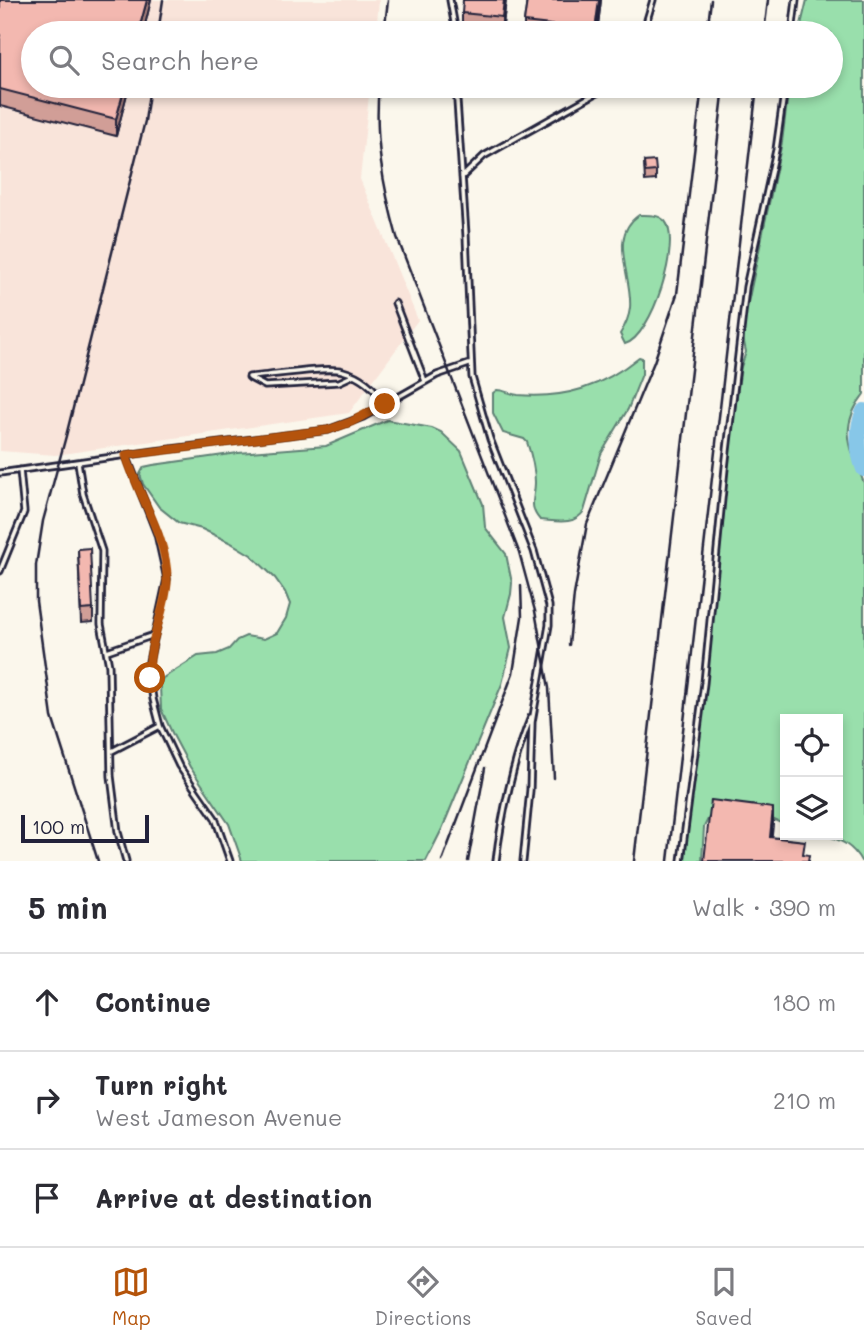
<!DOCTYPE html>
<html lang="en">
<head>
<meta charset="utf-8">
<style>
	:root { --surface:#fff; --page:#f2f2f3; --text:#2b2b33; --muted:#7c7c81; --line:#e1e1e2; --accent:#b45309 }
	body { margin:0; font-family:Mali,sans-serif; background:var(--page); color:var(--text) }
	.controls { position:absolute; right:21px; bottom:21px; display:grid; overflow:hidden; border-radius:0px; box-shadow:0 4px 10px #0003 }
	.controls button { width:63px; height:63px; display:grid; place-items:center; padding:0; border:0; border-bottom:2px solid var(--line); background:var(--surface); color:var(--text); font:35px sans-serif }
	.scale { position:absolute; left:21px; bottom:18px; width:128px; box-sizing:border-box; padding-left:7px; border:4px solid #22223b; border-top:0; font-size:19px; line-height:24px; white-space:nowrap; color:#22223b; -webkit-text-stroke:5px #fbf7ec; paint-order:stroke }
	.stop { position:absolute; width:21px; height:21px; margin:-16px; border:5px solid #b45309; border-radius:50%; background:#fff }
	.stop.end { background:#b45309; border-color:#fff; box-shadow:0 2px 7px #0008 }
	.list { margin:0; padding:0; list-style:none }
	h2 { display:flex; justify-content:space-between; align-items:center; height:91px; margin:0; padding:0 28px; font-size:30px }
	h2 small { font-size:23px; font-weight:400; color:var(--muted) }
	.list li { display:grid; grid-template-columns:46px 1fr auto; gap:21px; align-items:center; box-sizing:border-box; height:98px; padding:0 28px; border-top:2px solid var(--line) }
	.list b { display:block; font-size:26px; white-space:nowrap }
	.list p { margin:0; font-size:23px; white-space:nowrap; color:var(--muted) }
	.list em { font-size:23px; font-style:normal; color:var(--muted) }
	.icon { flex:none; width:38px; height:38px; fill:none; stroke:currentColor; stroke-width:2; stroke-linecap:round; stroke-linejoin:round }
	.map { position:relative; flex:none; width:864px; height:861px; overflow:hidden }
	.search { position:absolute; background:var(--surface); box-shadow:0 4px 10px #0003; left:21px; right:21px; top:21px; height:77px; display:flex; align-items:center; gap:18px; box-sizing:border-box; padding:0 24px; border-radius:38px; color:var(--muted); font-size:26px }
	.sheet { height:385px; background:var(--surface) }
	nav { display:flex; justify-content:space-around; align-items:center; box-sizing:border-box; height:98px; border-top:2px solid var(--line); background:var(--surface); font-size:19px; color:var(--muted) }
	nav a { display:grid; justify-items:center; gap:4px }
	nav .on { color:var(--accent) }
	.map>svg:first-child { display:block }
</style>
</head>
<body>
<div class="map">
<svg width="864" height="861" viewBox="0 0 864 861">
	<rect width="100%" height="100%" fill="#fbf7ec"/>
	<filter id="ink" filterUnits="userSpaceOnUse"><feTurbulence type="fractalNoise" baseFrequency=".0143" numOctaves="2"/><feDisplacementMap in="SourceGraphic" scale="14" xChannelSelector="R" yChannelSelector="G"/><feConvolveMatrix kernelMatrix="1 2 1 2 8 2 1 2 1" color-interpolation-filters="sRGB"/></filter>
	<g filter="url(#ink)">
		<path fill="#f9e4da" d="M 0,0 L 379,0 L 376,33 L 33,33 L 33,86 L 370,86 L 360,179 L 418,320 L 349,413 L 55,455 L 0,451 Z"/>
		<path fill="#99dfac" stroke="#5e8074" stroke-width="2" d="M 807,0 L 864,0 L 864,394 C 838,427 850,448 864,483 L 864,861 L 861,861 C 853,846 841,840 825,835 L 838,835 L 838,719 L 785,719 L 785,825 L 768,817 L 709,817 L 704,827 L 702,861 L 685,861 L 692,786 L 708,669 L 731,436 L 741,367 L 746,352 L 743,337 L 745,317 L 782,142 L 789,86 L 831,86 L 831,33 L 799,33 Z
			M 639,215 C 648,215 658,214 665,221 C 682,241 652,337 625,344 L 620,334 C 625,326 629,318 630,308 C 633,276 607,237 639,215 Z
			M 639,357 L 642,358 L 642,374 L 628,409 L 601,454 L 584,511 C 574,526 556,521 540,520 C 528,507 535,497 535,482 C 535,469 531,454 527,442 L 524,439 L 503,433 L 493,413 L 493,393 L 497,390 C 504,390 510,394 518,395 C 565,399 602,387 639,357 Z
			M 387,420 L 432,428 L 441,432 L 461,451 L 483,504 L 485,527 L 506,554 L 512,583 L 511,594 L 505,617 L 511,648 L 502,684 L 442,829 L 426,861 L 242,861 L 229,824 L 190,767 L 174,737 L 161,709 L 160,686 L 163,678 L 198,656 L 217,654 L 229,649 L 237,640 L 246,636 L 264,639 L 277,633 L 286,618 L 290,604 L 285,592 L 275,578 L 251,555 L 231,543 L 202,529 L 179,523 L 159,507 L 143,484 L 140,474 L 144,467 L 153,465 L 238,453 L 326,446 Z"/>
		<g fill="none" stroke-linecap="round" stroke-linejoin="round">
			<path stroke="#87c7e8" stroke-width="16" d="M 864,411 C 856,427 857,453 864,469"/>
			<defs>
				<path id="service" d="M 450,0 L 456,33
					M 643,33 L 653,0
					M 792,33 L 796,0
					M 456,86 L 466,235 L 472,377 L 490,439 L 534,551 L 549,606 L 549,625 L 532,722 L 530,790 L 523,861
					M 462,177 L 484,156 L 609,86
					M 395,303 L 425,381
					M 249,377 C 270,376 325,366 343,371 C 362,376 375,388 385,404
					M 250,378 L 265,386 L 339,382 L 352,376
					M 126,455 L 157,534 L 167,579 L 148,666 L 153,699 L 160,726 L 179,766 L 215,818 L 230,861
					M 78,462 L 83,494 L 102,551 L 101,624 L 109,666 L 111,776 L 118,832 L 126,861
					M 0,473 L 155,451 L 328,430 L 363,417 L 437,375 L 469,364
					M 0,571 L 24,512 L 20,470
					M 107,651 L 154,635
					M 112,751 L 160,726
					M 496,861 C 501,818 514,757 531,717
					M 681,861 L 704,683 L 725,468 L 746,287 L 776,150 L 785,86"/>
			</defs>
			<use href="#service" stroke="#22223b" stroke-width="9"/>
			<use href="#service" stroke="#fbf7ec" stroke-width="3.5"/>
			<path stroke="#22223b" stroke-width="2.5" d="M 158,33 L 163,0
				M 384,33 L 388,0
				M 707,33 L 711,0
				M 764,33 L 768,0
				M 379,86 C 374,137 383,187 397,237 L 519,552 L 535,611 L 549,688 L 554,778
				M 569,645 L 574,595 L 587,524 L 654,362 L 677,294 L 702,86
				M 98,861 L 52,717 L 36,601 L 36,565 L 43,521 L 66,436 L 145,121 L 150,86
				M 442,861 L 513,673 L 522,617 L 521,586
				M 468,861 L 485,768
				M 634,861 L 724,86
				M 668,861 L 757,86"/>
		</g>
		<path fill="#d19e97" stroke="#22223b" stroke-width="2" d="M 0,0 L 151,0 L 143,33 L 33,33 L 129,86 L 116,136 L 0,106 Z
			M 506,0 L 502,33 L 490,33 L 462,30 L 462,13 Z
			M 527,0 L 601,0 L 597,33 L 524,33 L 524,22 Z
			M 644,162 L 656,171 L 656,180 L 645,181 Z
			M 78,549 L 93,609 L 93,622 L 81,623 Z"/>
		<path fill="#aa817b" stroke="#22223b" stroke-width="2" d="M 147,0 L 151,0 L 143,33 L 138,33 Z
			M 504,0 L 506,0 L 502,33 L 502,17 Z
			M 599,0 L 601,0 L 597,33 L 595,33 Z
			M 125,86 L 129,86 L 116,136 L 116,119 Z
			M 773,808 L 773,825 L 770,855 L 770,837 Z"/>
		<path fill="#f3b8b0" stroke="#22223b" stroke-width="2" d="M 0,0 L 147,0 L 138,33 L 33,33 L 33,86 L 125,86 L 116,119 L 0,89 Z
			M 463,0 L 504,0 L 502,17 L 462,13 Z
			M 527,0 L 599,0 L 595,30 L 524,22 Z
			M 652,22 L 684,25 L 683,33 L 651,33 Z
			M 655,161 L 656,171 L 645,172 L 644,162 Z
			M 90,548 L 93,609 L 81,610 L 78,549 Z
			M 711,800 L 773,808 L 770,837 L 805,841 L 803,854 L 809,855 L 808,861 L 810,861 L 704,861 Z"/>
	</g>
	<g fill="none" stroke-linecap="round" stroke-linejoin="round" filter="url(#ink)">
		<path stroke="#b45309" stroke-width="9" d="M 150,678 C 146,645 165,615 167,583 C 169,538 138,497 126,455 L 328,430 L 351,422 L 385,404"/>
	</g>
</svg>
<div class="controls">
<button><svg class="icon" aria-label="locate" viewBox="0 0 24 24"><circle cx="12" cy="12" r="6"/><path d="M12 2v4M12 18v4M2 12h4M18 12h4"/></svg></button>
<button><svg class="icon" aria-label="layers" viewBox="0 0 24 24"><path d="M12 4l9 5-9 5-9-5zM3 14l9 5 9-5"/></svg></button>
</div>
<div class="scale">100 m</div>
<div class="stop" style="left:150px;top:678px"></div>
<div class="stop end" style="left:385px;top:404px"></div>
<div class="search"><svg class="icon" aria-label="search" viewBox="0 0 24 24"><circle cx="10" cy="10" r="6"/><path d="M15 15l6 6"/></svg>Search here</div>
</div>
<section class="sheet">
<h2>5 min<small>Walk · 390 m</small></h2>
<ul class="list">
<li><svg class="icon" aria-label="ahead" viewBox="0 0 24 24"><path d="M12 20V5M6 11l6-6 6 6"/></svg><div><b>Continue</b></div><em>180 m</em></li>
<li><svg class="icon" aria-label="right" viewBox="0 0 24 24"><path d="M7 20v-9h11M14 6l5 5-5 5"/></svg><div><b>Turn right</b><p>West Jameson Avenue</p></div><em>210 m</em></li>
<li><svg class="icon" aria-label="arrive" viewBox="0 0 24 24"><path d="M6 21V4h12l-3 4 3 4H6"/></svg><div><b>Arrive at destination</b></div></li>
</ul>
</section>
<nav>
<a class="on"><svg class="icon" aria-label="map" viewBox="0 0 24 24"><path d="M3 6l6-2 6 2 6-2v14l-6 2-6-2-6 2zM9 4v14M15 6v14"/></svg>Map</a>
<a><svg class="icon" aria-label="directions" viewBox="0 0 24 24"><path d="M12 3l9 9-9 9-9-9zM9 14v-3h6M13 9l2 2-2 2"/></svg>Directions</a>
<a><svg class="icon" aria-label="saved" viewBox="0 0 24 24"><path d="M7 4h10v16l-5-4-5 4z"/></svg>Saved</a>
</nav>
</body>
</html>
